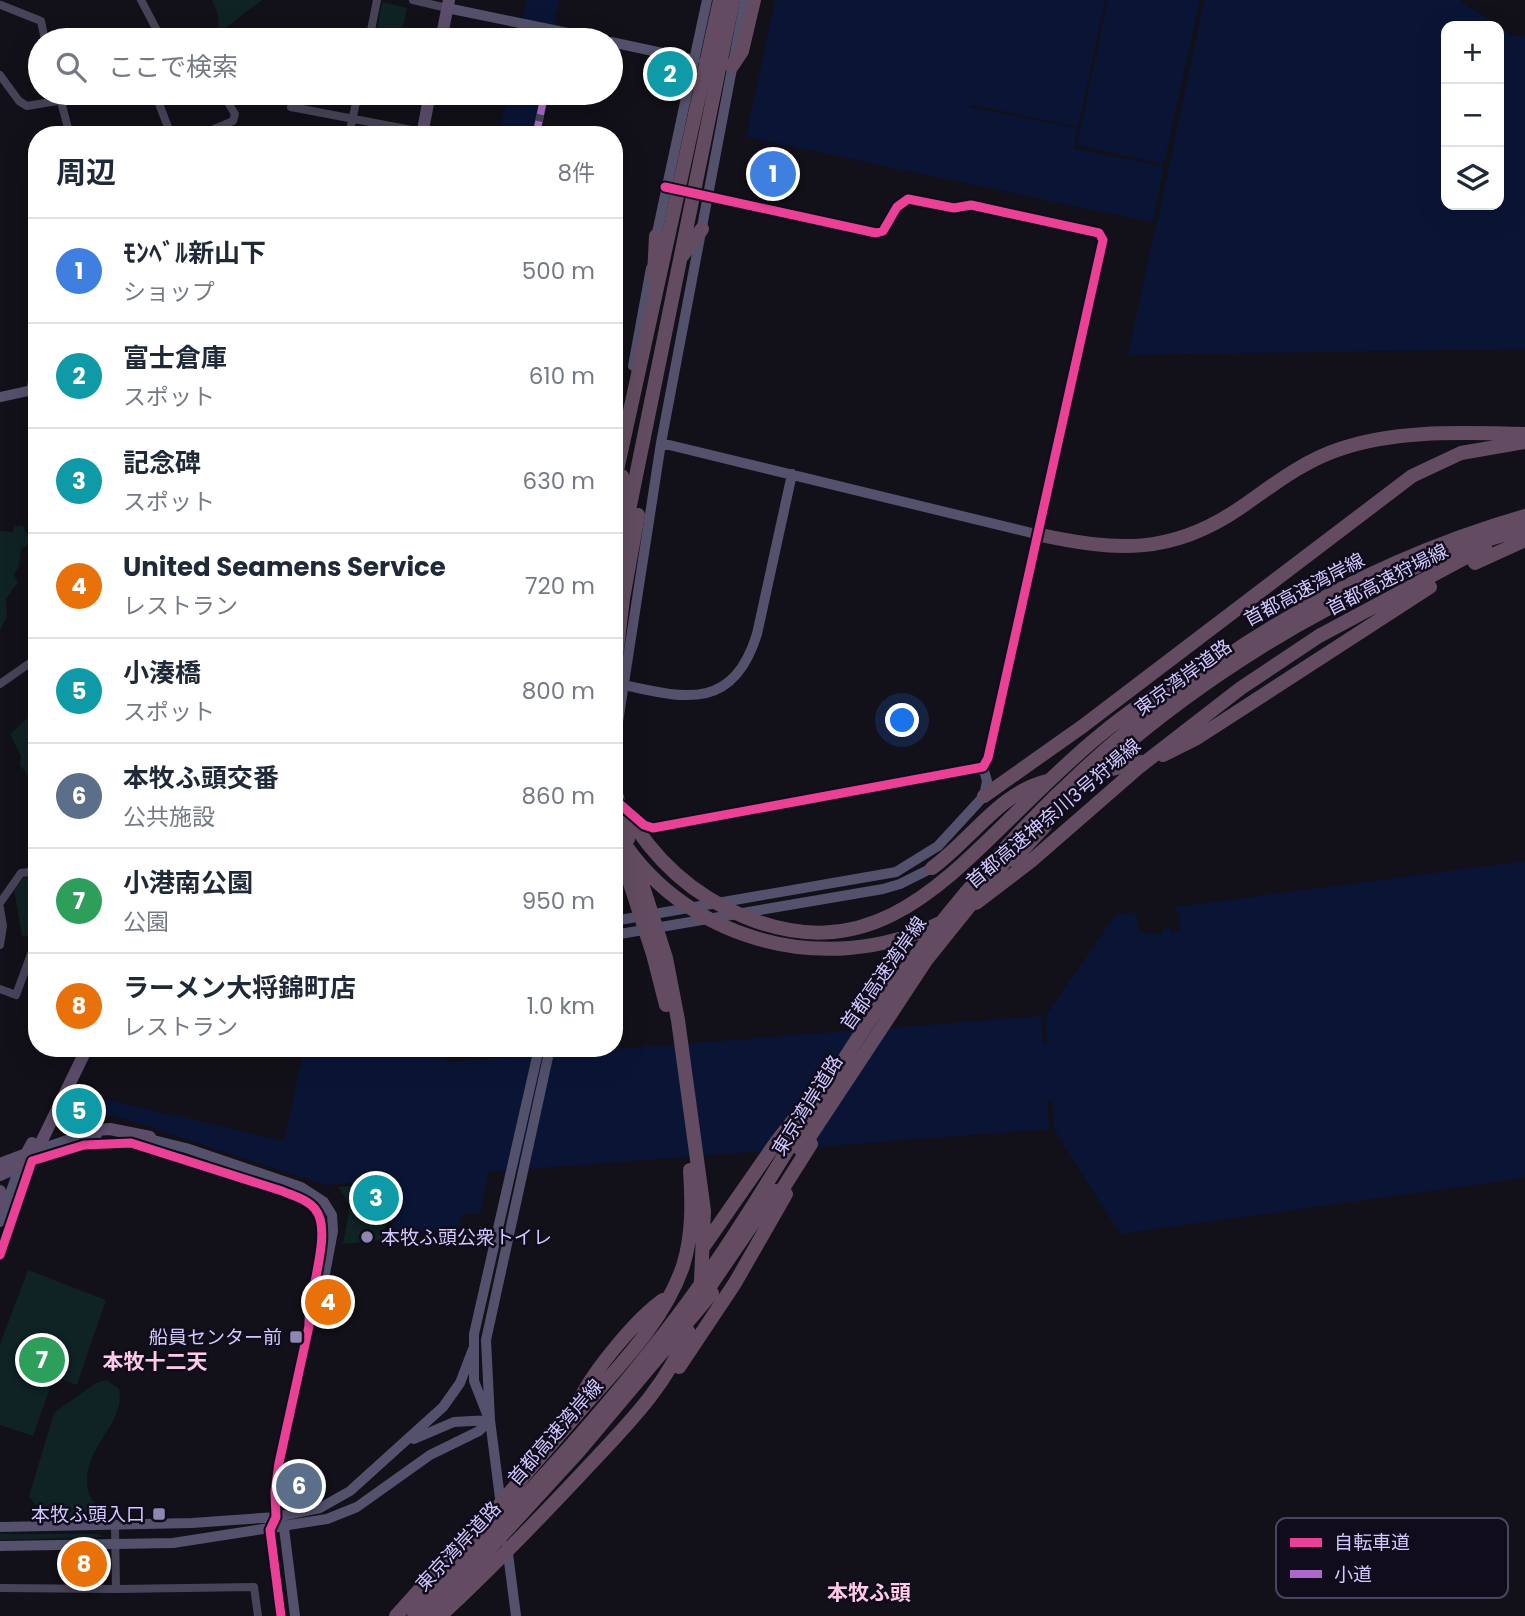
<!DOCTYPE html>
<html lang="ja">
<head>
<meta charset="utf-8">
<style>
	:root { --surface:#fff; --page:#f2f2f3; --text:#1f2937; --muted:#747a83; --line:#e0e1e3; --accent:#0b8043 }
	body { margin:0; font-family:Poppins,"Noto Sans JP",sans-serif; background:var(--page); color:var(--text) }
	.controls { position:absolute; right:21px; top:21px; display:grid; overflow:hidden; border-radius:14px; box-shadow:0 7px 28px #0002 }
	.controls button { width:63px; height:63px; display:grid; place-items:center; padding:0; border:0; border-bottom:2px solid var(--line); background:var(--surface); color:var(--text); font:35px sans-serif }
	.you { position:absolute; left:903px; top:721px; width:24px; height:24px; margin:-18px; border:5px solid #fff; border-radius:50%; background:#1a73e8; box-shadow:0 0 0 10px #1a73e833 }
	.badge { display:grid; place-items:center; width:46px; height:46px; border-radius:50%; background:var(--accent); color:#fff; font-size:23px; font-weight:700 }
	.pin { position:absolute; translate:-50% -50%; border:4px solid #fff; box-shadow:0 2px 7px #0006 }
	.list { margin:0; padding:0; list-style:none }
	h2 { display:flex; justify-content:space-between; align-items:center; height:91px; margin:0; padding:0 28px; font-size:30px }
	h2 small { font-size:23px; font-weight:400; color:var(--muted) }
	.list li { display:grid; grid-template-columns:46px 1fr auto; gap:21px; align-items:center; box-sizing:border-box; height:105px; padding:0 28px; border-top:2px solid var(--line) }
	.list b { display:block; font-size:26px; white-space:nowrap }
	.list p { margin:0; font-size:23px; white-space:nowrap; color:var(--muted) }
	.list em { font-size:23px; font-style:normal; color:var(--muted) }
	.icon { flex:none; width:38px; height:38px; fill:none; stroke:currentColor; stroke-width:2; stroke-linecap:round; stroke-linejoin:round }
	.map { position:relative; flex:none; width:1525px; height:1616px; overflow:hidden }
	.search { position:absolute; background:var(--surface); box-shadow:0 7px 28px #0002; left:28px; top:28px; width:595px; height:77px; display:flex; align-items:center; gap:18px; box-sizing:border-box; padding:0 24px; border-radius:38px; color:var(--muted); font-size:26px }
	.panel { position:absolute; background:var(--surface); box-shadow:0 7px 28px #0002; left:28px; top:126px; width:595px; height:931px; border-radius:28px }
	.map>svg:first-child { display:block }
</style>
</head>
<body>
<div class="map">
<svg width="1525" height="1616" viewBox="0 0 1525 1616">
	<rect width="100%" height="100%" fill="#121018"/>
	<path fill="#0f2224" d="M 212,0 L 262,0 L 210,40 C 223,25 219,17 212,0 Z
		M 382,2 L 407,8 L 400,40 L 375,40 Z
		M 23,525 L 30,543 L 21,549 L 19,566 L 14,575 L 18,582 L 6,599 L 7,617 L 0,630 L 0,531 L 13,532 L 14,527 Z
		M 37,709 L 37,806 L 36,806 L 30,778 L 20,765 L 21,756 L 10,734 Z
		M 37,874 L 37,932 L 31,937 L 22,936 L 14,890 L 24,877 Z
		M 396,1182 L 382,1240 L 343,1244 L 350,1205 L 338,1187 Z
		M 28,1270 L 106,1300 L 77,1385 L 54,1377 L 33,1436 L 0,1425 L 0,1344 Z
		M 107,1380 L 119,1389 C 127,1424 79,1450 88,1490 C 90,1500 100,1508 104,1518 C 72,1517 48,1526 29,1496 L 54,1413 L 96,1383 Z
		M 0,1534 L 98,1534 L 106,1537 L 0,1540 Z"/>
	<path fill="#0a1535" d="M 527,0 L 559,0 L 552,40 L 518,40 Z
		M 775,0 L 1459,0 L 1498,26 L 1446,26 L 1446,205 L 1499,205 L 1499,27 L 1512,36 L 1525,35 L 1525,349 L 1128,355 L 1156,223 L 746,137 Z
		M 508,93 L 542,93 L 534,135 L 499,135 Z
		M 1525,861 L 1525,1178 L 1120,1234 L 1054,1129 L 1052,1101 L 1047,1102 L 1050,1129 L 489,1172 L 480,1213 L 462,1215 L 459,1229 L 395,1234 L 390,1230 L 399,1179 L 325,1185 L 122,1118 L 78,1109 L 83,1094 L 284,1141 L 304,1048 L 442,1048 L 441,1054 L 448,1062 L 1041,1016 L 1043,1044 L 1047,1044 L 1046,1016 L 1115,915 L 1136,912 L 1139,932 L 1162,935 L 1162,929 L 1170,928 L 1171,933 L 1180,931 L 1180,917 L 1174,907 Z"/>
	<path fill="#121018" d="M 1105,0 L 1108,0 L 1077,145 L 1164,164 L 1200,0 L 1204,0 L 1157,223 L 1153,222 L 1164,167 L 1074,148 L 1077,128 L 969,107 L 975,105 L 1078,127 Z"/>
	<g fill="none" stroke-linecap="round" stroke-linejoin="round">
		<path stroke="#474459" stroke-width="8" d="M 141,0 L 162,40
			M 413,0 L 447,8
			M 1,5 L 41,21 L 45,40
			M 369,40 L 377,0
			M 0,75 L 19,101 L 27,106 L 105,93
			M 155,93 L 171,135
			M 227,101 L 240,93
			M 61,102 L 70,135
			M 291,107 L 422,132
			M 200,135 L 233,121 L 235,114 L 222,93
			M 349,135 L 358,93
			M 536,135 L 545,93
			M 30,391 L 32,381 L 37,379
			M 37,613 L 37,622
			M 0,684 L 37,658
			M 635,816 L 644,825 L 653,828 L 978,769 L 986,764 L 1103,240 L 1099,233 L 971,205 L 954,208 L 908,199 L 897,207 L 883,231 L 876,233 L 691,193
			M 0,903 L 21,873 L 37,871
			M 0,908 L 3,926 L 0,945
			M 0,989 L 16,995 L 37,938
			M 0,1588 L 116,1589 L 115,1526
			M 116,1589 L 254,1587 L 258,1616"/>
		<path stroke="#53516c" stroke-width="10" d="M 447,8 L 602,40
			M 611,42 L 695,60
			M 655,242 L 707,0
			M 633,366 L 651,268
			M 0,397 L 37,389
			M 661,443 L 1036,534
			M 614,683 C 680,697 732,715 757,634 L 792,474
			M 614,748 L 661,443 L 745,0
			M 614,921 L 896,872 L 938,846 L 984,796 L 987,781 L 983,767
			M 614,935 L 883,889 L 900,884 L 932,868
			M 141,1137 L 186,1148 L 301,1187 L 324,1202 L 332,1215 L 333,1231 L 318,1311 L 309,1326
			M 32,1152 L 70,1139 L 97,1135
			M 0,1222 L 21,1163
			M 0,1255 L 32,1161 L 84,1145 L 131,1143 L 282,1191 C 293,1196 307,1199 315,1209 C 334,1231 307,1296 309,1326 L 279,1463 L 275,1491 L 276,1517 L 270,1530 L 281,1616
			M 487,1414 L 474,1381 L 474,1334 L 539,1048
			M 414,1439 L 454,1422 L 490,1420
			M 501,1506 L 490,1420 L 486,1340 L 550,1048
			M 279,1522 L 284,1528 L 295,1616
			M 0,1527 L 192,1523 L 276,1517 L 320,1508 L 350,1491 L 443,1407 L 460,1383 L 473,1349
			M 0,1546 L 173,1543 L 327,1519 L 357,1507 L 430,1455 L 479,1431 L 490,1420
			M 507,1546 L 516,1616"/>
		<path stroke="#5c4d6b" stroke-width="12" d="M 441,40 L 449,0
			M 422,135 L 430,93
			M 62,1101 L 67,1118 L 73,1128 L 80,1131 L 110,1129 L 150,1137
			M 0,1164 L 26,1154 L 32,1143
			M 0,1175 L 32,1161 L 87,1048
			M 0,1191 L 0,1204"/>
		<path stroke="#634c61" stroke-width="14" d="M 732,66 L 742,51 L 754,0
			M 682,256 L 702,229
			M 654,276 L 656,236
			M 614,484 L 720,0
			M 614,514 L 622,476
			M 1036,534 C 1115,551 1170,556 1240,508 C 1272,486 1303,461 1340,449 C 1398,429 1465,433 1525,434
			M 1475,563 L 1525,540
			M 614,584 L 733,0
			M 614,673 L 623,599 L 638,515
			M 1163,755 L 1197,738 L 1430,587
			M 1092,774 L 1140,762
			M 614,786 L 628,839
			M 984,796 L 1083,726 L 1412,476 L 1461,453 L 1525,442
			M 625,810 C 653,859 692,895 745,917 C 870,968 942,885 1023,806 C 1067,763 1113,719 1166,688
			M 614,827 C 678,940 825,980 940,923
			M 1033,831 C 1169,691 1337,584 1525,528
			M 616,840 L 653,954 L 666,1005
			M 1013,860 L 1045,826
			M 635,862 L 666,958 L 678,1020 L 704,1211 L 701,1281
			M 932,868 C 970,841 1000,792 1047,781
			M 976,903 L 1031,861 L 1139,767 L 1241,688 L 1319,636 L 1485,547
			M 801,1150 L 927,959 L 1016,848
			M 775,1201 L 811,1144
			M 704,1246 L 777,1141 L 824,1081
			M 702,1298 L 775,1191
			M 679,1367 L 735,1283 L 786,1194
			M 580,1399 C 594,1370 637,1318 663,1300
			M 458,1557 C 498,1504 542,1455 585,1405 C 622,1363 665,1319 683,1266 C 693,1234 692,1202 690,1170
			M 396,1616 L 459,1546
			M 414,1616 C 508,1514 606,1414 688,1302 C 758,1206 813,1102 880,1005 C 1038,777 1255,594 1525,516
			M 428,1616 L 579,1451 L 712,1293
			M 440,1616 C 490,1570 537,1521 583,1472 C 623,1429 667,1387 688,1331"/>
		<path stroke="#ac68c9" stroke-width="7" stroke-dasharray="14 7" stroke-linecap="butt" d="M 536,135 L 545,93"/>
		<defs>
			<path id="cycleway" d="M 614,799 L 644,825 L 653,828 L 983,767 L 988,758 L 1103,240 L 1099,233 L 971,205 L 954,208 L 908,199 L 897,207 L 883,231 L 876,233 L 665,187
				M 0,1255 L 32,1161 L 84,1145 L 131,1143 L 282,1191 C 293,1196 307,1199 315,1209 C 334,1231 307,1296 309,1326 L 279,1463 L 275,1491 L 276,1517 L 270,1530 L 281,1616"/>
		</defs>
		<use href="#cycleway" stroke="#100c1c" stroke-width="13"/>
		<use href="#cycleway" stroke="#ea4096" stroke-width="9"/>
	</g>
	<g fill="#8f88ae" stroke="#100c1c" stroke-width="2.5">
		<circle cx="367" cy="1237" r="7"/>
		<rect x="289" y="1330" width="14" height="14" rx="3.5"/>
		<rect x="152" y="1507" width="14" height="14" rx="3.5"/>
	</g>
	<g text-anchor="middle" stroke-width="5" stroke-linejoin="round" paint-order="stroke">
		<g font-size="19" fill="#d2c8fe" stroke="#100c1c">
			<text transform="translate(1387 579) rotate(-27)" y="7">首都高速狩場線</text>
			<text transform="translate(1304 589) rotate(-28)" y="7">首都高速湾岸線</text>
			<text transform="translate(1183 677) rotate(-36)" y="7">東京湾岸道路</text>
			<text transform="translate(1053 813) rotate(-40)" y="7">首都高速神奈川3号狩場線</text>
			<text transform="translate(883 973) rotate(-55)" y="7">首都高速湾岸線</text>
			<text transform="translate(807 1105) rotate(-58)" y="7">東京湾岸道路</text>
			<text transform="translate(555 1432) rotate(-49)" y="7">首都高速湾岸線</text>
			<text transform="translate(458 1546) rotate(-47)" y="7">東京湾岸道路</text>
		</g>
		<g font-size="19" fill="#d2c8fe" stroke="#100c1c" text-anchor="end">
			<text x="381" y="1244" text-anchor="start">本牧ふ頭公衆トイレ</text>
			<text x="282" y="1344">船員センター前</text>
			<text x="145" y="1521">本牧ふ頭入口</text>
		</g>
		<g font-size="21" font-weight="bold" fill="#fecae7" stroke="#100c1c">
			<text x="155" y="1369">本牧十二天</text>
			<text x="869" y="1600">本牧ふ頭</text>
		</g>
	</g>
	<rect x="1276" y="1518" width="232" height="80" rx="10" fill="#100c1c" stroke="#4a4460" stroke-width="2"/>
	<rect x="1290" y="1538" width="32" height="9" fill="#ea4096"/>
	<rect x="1290" y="1570" width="32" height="8" fill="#ac68c9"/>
	<g font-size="19" fill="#d2c8fe">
		<text x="1334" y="1549">自転車道</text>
		<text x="1334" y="1581">小道</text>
	</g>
</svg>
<div class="controls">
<button>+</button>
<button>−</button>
<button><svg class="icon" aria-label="layers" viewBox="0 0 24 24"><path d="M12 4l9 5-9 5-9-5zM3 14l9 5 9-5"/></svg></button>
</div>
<div class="you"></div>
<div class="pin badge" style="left:773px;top:174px;background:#3f7fe0">1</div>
<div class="pin badge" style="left:670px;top:74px;background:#0f9aa8">2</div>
<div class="pin badge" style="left:376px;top:1198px;background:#0f9aa8">3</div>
<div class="pin badge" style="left:328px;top:1302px;background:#e8710a">4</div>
<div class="pin badge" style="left:79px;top:1111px;background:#0f9aa8">5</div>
<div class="pin badge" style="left:299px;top:1486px;background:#5c6f8a">6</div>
<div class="pin badge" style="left:42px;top:1360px;background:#2e9e5b">7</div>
<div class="pin badge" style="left:84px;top:1564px;background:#e8710a">8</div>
<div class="search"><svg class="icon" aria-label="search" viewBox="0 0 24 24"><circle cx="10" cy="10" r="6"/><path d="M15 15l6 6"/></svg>ここで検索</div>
<section class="panel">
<h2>周辺<small>8件</small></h2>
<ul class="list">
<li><span class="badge" style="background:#3f7fe0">1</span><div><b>ﾓﾝﾍﾞﾙ新山下</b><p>ショップ</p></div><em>500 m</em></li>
<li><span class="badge" style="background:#0f9aa8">2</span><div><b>富士倉庫</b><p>スポット</p></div><em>610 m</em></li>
<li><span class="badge" style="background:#0f9aa8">3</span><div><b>記念碑</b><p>スポット</p></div><em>630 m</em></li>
<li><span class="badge" style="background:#e8710a">4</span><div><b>United Seamens Service</b><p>レストラン</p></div><em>720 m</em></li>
<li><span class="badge" style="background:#0f9aa8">5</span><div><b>小湊橋</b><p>スポット</p></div><em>800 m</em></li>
<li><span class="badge" style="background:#5c6f8a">6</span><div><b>本牧ふ頭交番</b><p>公共施設</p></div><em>860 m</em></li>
<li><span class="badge" style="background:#2e9e5b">7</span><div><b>小港南公園</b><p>公園</p></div><em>950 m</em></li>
<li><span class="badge" style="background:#e8710a">8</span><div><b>ラーメン大将錦町店</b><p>レストラン</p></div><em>1.0 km</em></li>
</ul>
</section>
</div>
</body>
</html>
